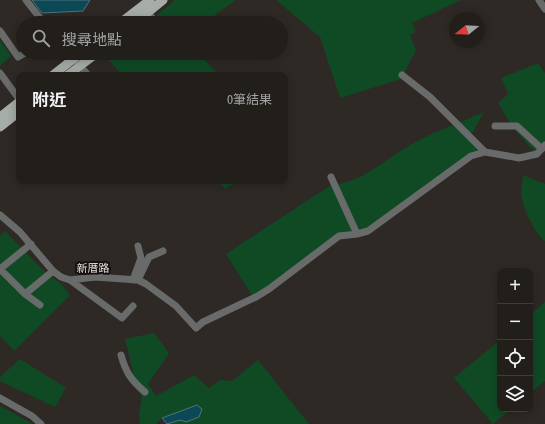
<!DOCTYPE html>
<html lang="zh-TW">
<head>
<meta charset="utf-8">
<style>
	:root { --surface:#221f1b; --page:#2a2724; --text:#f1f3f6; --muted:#a2a2a3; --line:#3f3d3a }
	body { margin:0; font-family:"Asap Condensed","Noto Sans TC",sans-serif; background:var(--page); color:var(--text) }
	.controls { position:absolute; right:12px; bottom:12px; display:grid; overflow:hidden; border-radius:8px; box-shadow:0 2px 10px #0003 }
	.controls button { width:36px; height:36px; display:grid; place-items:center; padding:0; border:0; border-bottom:1px solid var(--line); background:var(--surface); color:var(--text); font:20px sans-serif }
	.compass { position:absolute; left:449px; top:12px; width:36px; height:36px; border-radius:50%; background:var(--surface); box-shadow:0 2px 10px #0003; rotate:252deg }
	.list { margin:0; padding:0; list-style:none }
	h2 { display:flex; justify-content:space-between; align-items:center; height:52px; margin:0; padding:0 16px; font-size:17px }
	h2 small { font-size:13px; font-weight:400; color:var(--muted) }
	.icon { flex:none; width:22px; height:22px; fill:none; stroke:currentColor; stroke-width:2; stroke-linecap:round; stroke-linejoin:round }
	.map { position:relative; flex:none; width:545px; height:424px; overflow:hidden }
	.search { position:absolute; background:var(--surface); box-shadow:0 2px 10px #0003; left:16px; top:16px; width:272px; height:44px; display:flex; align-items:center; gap:10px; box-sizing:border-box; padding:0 14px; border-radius:22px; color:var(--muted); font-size:15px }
	.panel { position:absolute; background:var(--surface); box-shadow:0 2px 10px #0003; left:16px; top:72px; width:272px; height:112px; border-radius:8px }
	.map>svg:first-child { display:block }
</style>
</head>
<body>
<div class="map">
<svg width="545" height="424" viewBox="0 0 545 424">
	<rect width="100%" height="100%" fill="#2e2924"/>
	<path fill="#0f4a25" d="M 175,0 L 236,0 L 215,15 L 210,23 L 147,23 Z
		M 276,0 L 461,0 L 412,23 L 416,32 L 410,35 L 416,50 L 401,79 L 340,98 L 320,37 Z
		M 0,40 L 11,56 L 0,66 Z
		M 111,53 L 198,53 L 219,75 L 122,75 L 106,57 Z
		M 538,63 L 545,73 L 545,140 L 535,152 L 513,128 L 498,103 L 508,94 L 501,78 Z
		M 484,112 L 473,132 L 466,134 L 485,155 L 477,154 L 364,232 L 342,234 L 253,297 L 226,254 L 331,185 C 362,183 384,160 410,145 C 433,132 459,123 484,112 Z
		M 523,175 L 545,184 L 545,241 C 535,235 522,206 521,194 C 521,188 523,181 523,175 Z
		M 218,181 L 238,181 L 225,189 Z
		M 5,231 L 40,267 L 61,284 L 70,295 L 14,351 L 0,336 L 0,236 Z
		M 545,302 L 545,381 L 530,393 L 530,315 Z
		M 154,333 L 169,353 L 148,384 L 156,396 L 194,375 L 209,388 L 220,380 L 232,381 L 258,360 L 309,424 L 169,424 L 180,420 L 199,417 L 162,418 L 156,424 L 140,424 L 139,414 L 142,396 L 128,380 L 133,371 L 125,339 Z
		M 500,340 L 500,409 L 511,409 L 493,424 L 454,378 Z
		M 20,359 L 66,388 L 55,407 L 0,381 L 0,377 Z
		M 0,406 L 33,424 L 0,424 Z"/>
	<path fill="#0c4856" stroke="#4d767f" d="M 32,0 L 90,0 L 83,11 L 42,13 Z
		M 197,405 L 202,409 L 199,417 L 186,422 L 180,420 L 167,424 L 162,418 Z"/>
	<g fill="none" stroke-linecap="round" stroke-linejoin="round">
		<path stroke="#686b6a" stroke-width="7" d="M 26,0 L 44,23
			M 539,0 L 545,9
			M 148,13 L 157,23
			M 0,31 L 18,57 L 25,53
			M 69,53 L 88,75
			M 0,73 L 19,99
			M 402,75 L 430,97 L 485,152 L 519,158 L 537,154 L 545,145
			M 495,126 L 517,126 L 542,149
			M 331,177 L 357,234
			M 0,215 L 20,232 L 53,271 L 61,277 L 70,280 L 95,277 L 138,280 L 146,284 L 176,306 L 196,328 L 203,322 L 256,297 L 269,289 L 339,236 L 357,234 L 368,231 L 471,156 L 485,152
			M 31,244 L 0,269 L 25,294 L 53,271
			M 70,280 L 122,318 L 133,306
			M 133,280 L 141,258 L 138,246
			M 138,280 L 149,257 L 163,251
			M 25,294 L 40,305
			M 121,355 C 126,373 131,380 145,392
			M 0,398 L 32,416 L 41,424"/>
		<path stroke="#a6aca8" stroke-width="9" d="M 120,23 L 150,0
			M 135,23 L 163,0
			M 53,75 L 81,53
			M 68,75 L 97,53
			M 0,117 L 19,102
			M 0,127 L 19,112"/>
	</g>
	<g text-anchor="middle" stroke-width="4" stroke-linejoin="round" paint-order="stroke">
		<g font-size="11" fill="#e6e3e0" stroke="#141210">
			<text transform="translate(93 268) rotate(-1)" y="4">新厝路</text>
		</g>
	</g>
</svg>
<div class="controls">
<button>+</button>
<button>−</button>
<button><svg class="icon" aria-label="locate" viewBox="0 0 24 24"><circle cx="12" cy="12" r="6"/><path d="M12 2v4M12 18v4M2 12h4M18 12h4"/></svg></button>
<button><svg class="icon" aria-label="layers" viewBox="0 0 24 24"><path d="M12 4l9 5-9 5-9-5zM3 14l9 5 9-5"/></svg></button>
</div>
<svg class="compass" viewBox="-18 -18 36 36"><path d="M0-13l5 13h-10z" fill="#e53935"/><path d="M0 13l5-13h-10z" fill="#a2a2a3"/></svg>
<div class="search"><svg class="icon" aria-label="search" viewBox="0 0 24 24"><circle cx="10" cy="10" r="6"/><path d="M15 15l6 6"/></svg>搜尋地點</div>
<section class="panel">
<h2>附近<small>0筆結果</small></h2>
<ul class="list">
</ul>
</section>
</div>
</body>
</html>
